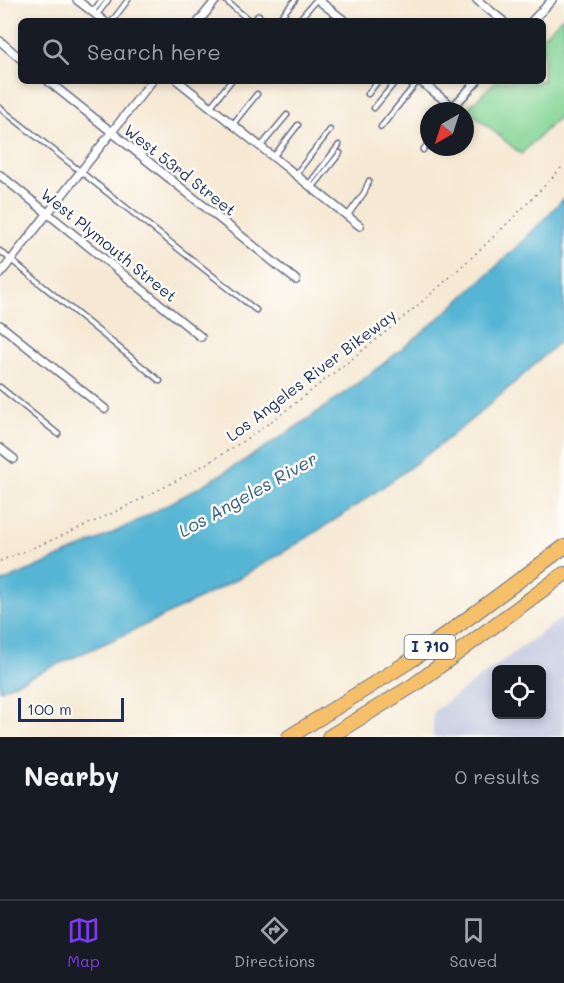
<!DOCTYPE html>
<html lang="en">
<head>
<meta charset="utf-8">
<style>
	:root { --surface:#171b24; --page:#242831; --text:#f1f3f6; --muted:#9ea1a6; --line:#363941; --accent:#7c3aed }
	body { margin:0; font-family:Mali,sans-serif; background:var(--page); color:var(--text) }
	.controls { position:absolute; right:18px; bottom:18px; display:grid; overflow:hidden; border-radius:9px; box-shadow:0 3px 9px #0003 }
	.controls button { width:54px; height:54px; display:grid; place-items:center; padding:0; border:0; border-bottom:2px solid var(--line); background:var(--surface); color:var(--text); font:30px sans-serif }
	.compass { position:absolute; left:420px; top:102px; width:54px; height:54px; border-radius:50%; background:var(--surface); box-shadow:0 3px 9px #0003; rotate:219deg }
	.scale { position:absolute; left:18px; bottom:15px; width:106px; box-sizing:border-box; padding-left:6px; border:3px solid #1b2f5e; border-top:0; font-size:16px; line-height:21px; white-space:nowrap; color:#1b2f5e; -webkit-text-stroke:4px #fdfcf7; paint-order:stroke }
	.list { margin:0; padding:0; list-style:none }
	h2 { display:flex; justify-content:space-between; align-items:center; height:78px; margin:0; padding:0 24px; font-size:26px }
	h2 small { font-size:20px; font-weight:400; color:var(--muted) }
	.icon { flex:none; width:33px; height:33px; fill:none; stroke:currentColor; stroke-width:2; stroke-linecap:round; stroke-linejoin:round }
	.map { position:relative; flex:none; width:564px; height:737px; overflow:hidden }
	.search { position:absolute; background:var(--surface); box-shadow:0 3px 9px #0003; left:18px; right:18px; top:18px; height:66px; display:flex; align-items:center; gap:15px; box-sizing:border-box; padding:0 21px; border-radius:9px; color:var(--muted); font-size:22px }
	.sheet { height:162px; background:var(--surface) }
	nav { display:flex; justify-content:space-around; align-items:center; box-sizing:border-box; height:84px; border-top:2px solid var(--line); background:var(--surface); font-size:16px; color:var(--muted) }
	nav a { display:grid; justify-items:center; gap:3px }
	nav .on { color:var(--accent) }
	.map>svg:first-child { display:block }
</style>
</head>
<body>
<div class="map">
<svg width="564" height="737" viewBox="0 0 564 737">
	<rect width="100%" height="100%" fill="#fdfcf7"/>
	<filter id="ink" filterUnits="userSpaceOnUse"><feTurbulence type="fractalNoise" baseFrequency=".0167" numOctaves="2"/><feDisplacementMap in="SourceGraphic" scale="12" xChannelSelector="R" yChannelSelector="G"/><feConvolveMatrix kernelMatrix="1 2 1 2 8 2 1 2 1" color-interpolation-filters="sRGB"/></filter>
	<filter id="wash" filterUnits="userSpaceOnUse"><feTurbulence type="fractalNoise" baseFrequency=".008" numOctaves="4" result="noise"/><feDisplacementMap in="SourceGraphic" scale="24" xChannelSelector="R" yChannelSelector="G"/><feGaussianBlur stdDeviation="1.35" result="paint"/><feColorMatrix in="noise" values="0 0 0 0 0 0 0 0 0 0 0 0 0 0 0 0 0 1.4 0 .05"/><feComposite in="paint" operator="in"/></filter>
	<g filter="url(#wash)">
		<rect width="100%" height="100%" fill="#f6e9d4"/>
		<path fill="#bcc3de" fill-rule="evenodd" d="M 564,616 L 564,737 L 433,737 L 433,712 ZM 496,670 L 542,670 L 542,714 L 496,714 Z"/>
		<path fill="#85d596" stroke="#50827a" stroke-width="1.5" d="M 564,16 L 564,112 L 521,154 L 467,109 L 496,81 L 543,81 L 543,36 Z"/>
		<path fill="#56b5d4" stroke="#387299" stroke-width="1.5" d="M 564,198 L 564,337 C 467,431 353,515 235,580 C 159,621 79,655 0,690 L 0,583 C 43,564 87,546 129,525 C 291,443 441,331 564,198 Z"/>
	</g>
	<g filter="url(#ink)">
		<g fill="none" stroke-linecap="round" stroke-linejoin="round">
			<defs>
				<path id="service" d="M 225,0 L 250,21
					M 93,11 L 102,0
					M 97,15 L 108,0
					M 112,21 L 128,0
					M 252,21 L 259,15
					M 277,21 L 295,0
					M 298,21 L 316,0
					M 368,94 L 378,81
					M 211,106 L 231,81
					M 0,108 L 256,310
					M 374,108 L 396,81
					M 233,124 L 257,94
					M 381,127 L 418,81
					M 261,146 L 287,115
					M 423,150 L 429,142
					M 274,156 L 298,125
					M 296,174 L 330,130
					M 309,184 L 339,145
					M 313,187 L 340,153
					M 348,215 L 364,193 L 369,181
					M 0,251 L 160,381
					M 0,387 L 58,434"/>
				<path id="minor" d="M 77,0 L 104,21
					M 318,0 L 345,21
					M 477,0 L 503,21
					M 199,21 L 216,0
					M 532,21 L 552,0
					M 0,41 L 21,59
					M 48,81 L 296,280
					M 178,81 L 360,226
					M 420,81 L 453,107 L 477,81
					M 0,175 L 201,337
					M 0,274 L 152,81
					M 0,325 L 105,409
					M 0,448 L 14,459"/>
				<path id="motorway" d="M 289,737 L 413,659 L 564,547
					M 329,737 L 414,685 L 564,574"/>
			</defs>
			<use href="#service" stroke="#687087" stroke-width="7"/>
			<use href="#minor" stroke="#687087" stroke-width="10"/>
			<use href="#motorway" stroke="#687087" stroke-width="16"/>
			<path stroke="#687087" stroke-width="1.5" stroke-dasharray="1.5 4.5" stroke-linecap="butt" d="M 0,561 C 80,530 156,495 229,450 C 265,428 298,401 331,375 C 415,311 493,242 564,165"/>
			<use href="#service" stroke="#fff" stroke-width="4"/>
			<use href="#minor" stroke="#fff" stroke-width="7"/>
			<use href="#motorway" stroke="#f6c06b" stroke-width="14"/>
		</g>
	</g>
	<g text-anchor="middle" stroke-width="5" stroke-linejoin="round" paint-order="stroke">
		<rect fill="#fdfcf7" stroke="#5f6c8c" stroke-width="1.5" x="404.5" y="635" width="51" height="24" rx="4.5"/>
		<g font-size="15" font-weight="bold" fill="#1b2f5e">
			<text x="430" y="652">I 710</text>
		</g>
		<g font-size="16" fill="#1b2f5e" stroke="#fdfcf7">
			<text transform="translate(180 170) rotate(38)" y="6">West 53rd Street</text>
			<text transform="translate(109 245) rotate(39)" y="6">West Plymouth Street</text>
			<text transform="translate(311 375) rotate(-37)" y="6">Los Angeles River Bikeway</text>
		</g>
		<g font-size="18" font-style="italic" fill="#305e87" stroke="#fdfcf7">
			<text transform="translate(248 495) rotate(-29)" y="6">Los Angeles River</text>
		</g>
	</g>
</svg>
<div class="controls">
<button><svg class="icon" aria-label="locate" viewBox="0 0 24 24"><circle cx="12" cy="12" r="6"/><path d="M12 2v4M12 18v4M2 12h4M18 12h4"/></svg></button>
</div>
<svg class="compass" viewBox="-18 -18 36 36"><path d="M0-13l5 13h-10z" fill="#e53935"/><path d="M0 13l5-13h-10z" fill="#9ea1a6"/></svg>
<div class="scale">100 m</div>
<div class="search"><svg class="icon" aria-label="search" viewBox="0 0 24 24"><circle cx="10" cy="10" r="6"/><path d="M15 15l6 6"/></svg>Search here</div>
</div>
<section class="sheet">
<h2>Nearby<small>0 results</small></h2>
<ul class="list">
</ul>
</section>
<nav>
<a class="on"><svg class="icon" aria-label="map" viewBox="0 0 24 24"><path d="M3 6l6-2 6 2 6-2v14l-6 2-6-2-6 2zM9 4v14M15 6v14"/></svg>Map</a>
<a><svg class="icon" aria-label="directions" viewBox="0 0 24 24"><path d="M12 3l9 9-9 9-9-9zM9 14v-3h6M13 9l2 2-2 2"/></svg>Directions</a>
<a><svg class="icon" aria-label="saved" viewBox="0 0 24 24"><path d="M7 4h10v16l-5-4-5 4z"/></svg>Saved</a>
</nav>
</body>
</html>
